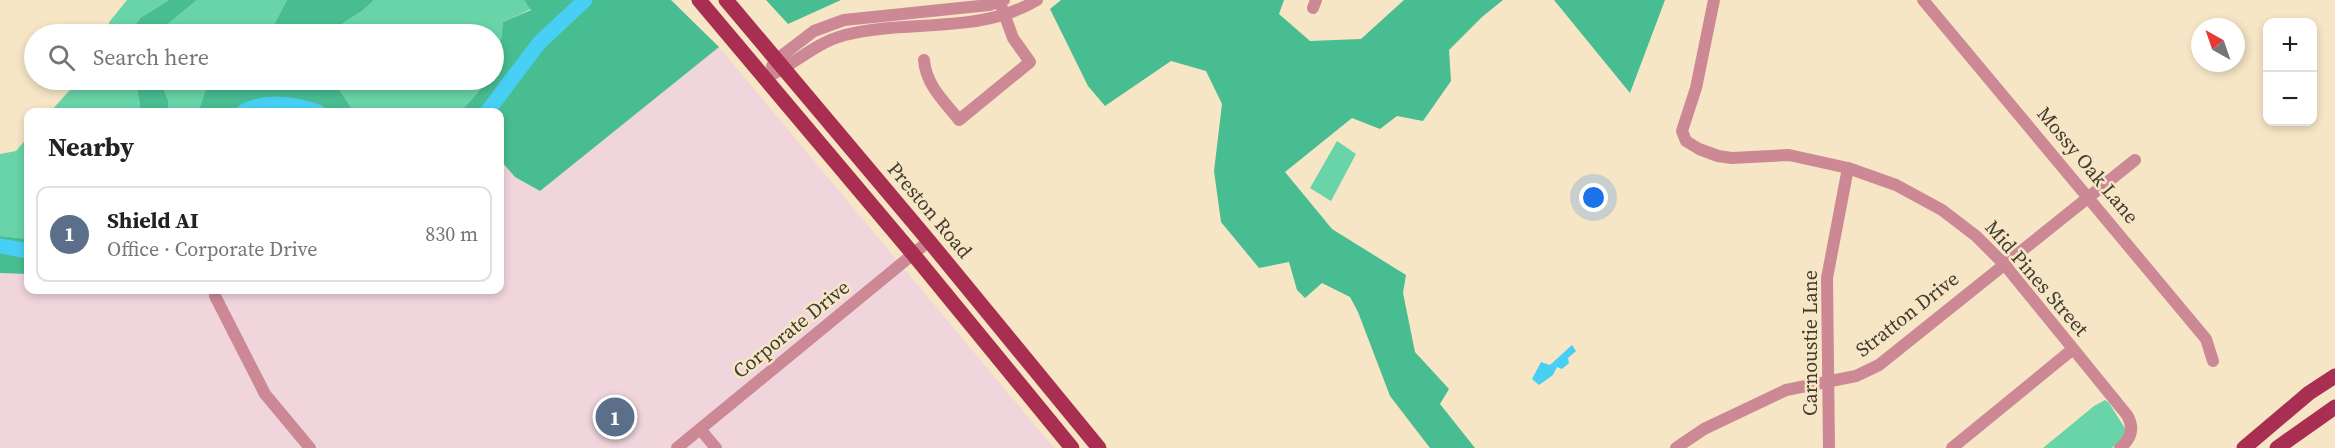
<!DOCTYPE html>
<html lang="en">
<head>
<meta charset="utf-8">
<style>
	:root { --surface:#fff; --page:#f2f2f2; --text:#222; --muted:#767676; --line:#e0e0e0; --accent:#db2777 }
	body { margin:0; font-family:"Source Serif 4",serif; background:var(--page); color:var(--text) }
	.controls { position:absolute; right:18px; top:18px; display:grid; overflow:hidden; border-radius:12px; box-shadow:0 3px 9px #0003 }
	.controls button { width:54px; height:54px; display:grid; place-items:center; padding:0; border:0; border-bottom:2px solid var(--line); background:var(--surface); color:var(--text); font:30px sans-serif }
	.compass { position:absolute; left:2191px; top:18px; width:54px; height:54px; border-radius:50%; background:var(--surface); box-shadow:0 3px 9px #0003; rotate:320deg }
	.you { position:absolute; left:1594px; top:198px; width:21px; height:21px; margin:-15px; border:4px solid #fff; border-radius:50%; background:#1a73e8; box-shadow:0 0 0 9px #1a73e833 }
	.badge { display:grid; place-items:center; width:39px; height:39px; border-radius:50%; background:var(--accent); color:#fff; font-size:20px; font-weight:700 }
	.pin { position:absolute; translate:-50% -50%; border:3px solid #fff; box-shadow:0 2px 6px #0006 }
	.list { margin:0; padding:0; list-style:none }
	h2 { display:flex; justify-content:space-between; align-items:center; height:78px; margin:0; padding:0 24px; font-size:26px }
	h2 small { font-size:20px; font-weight:400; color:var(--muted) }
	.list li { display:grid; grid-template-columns:39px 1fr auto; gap:18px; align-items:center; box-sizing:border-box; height:96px; margin:0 12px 12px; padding:0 12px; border:2px solid var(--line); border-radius:12px }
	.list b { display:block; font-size:22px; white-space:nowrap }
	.list p { margin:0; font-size:20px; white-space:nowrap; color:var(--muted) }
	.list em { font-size:20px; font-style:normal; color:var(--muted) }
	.icon { flex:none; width:33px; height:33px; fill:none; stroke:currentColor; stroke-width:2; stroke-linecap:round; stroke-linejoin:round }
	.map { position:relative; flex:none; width:2335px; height:448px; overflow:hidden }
	.search { position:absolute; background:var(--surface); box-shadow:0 3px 9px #0003; left:24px; top:24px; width:480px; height:66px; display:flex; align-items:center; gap:15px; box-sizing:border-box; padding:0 21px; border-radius:33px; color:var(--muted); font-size:22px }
	.panel { position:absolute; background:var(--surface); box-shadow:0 3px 9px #0003; left:24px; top:108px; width:480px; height:186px; border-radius:12px }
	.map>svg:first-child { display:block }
</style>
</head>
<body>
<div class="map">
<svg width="2335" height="448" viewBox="0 0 2335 448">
	<rect width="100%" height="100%" fill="#f6e6c6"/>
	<path fill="#f0d6dc" d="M 719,47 L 1054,448 L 0,448 L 0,273 L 28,274 L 28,290 L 500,290 L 500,160 L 516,177 L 540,190 Z"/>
	<path fill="#68d4a8" d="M 127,0 L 169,0 L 140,18 L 129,34 L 103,34 L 110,21 Z
		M 197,0 L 287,0 L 269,34 L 156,34 Z
		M 374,0 L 524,0 L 531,9 L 503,22 L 498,69 L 494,74 L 494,34 L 326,34 L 362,11 Z
		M 79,80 L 135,80 L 140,105 L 137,112 L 50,112 Z
		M 160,80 L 209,80 L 198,112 L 168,112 L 168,100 Z
		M 333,80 L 489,80 L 460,112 L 354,112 Z
		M 28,137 L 28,239 L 0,236 L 0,154 L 16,151 Z
		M 1337,141 L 1356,154 L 1331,201 L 1310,188 Z
		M 2105,400 L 2109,403 L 2126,430 L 2124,437 L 2112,448 L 2043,448 L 2094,406 Z"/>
	<path fill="#48bd91" d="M 169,0 L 197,0 L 156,34 L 129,34 L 140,18 Z
		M 287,0 L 374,0 L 362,11 L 326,34 L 269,34 Z
		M 524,0 L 671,0 L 719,47 L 540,191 L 515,177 L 500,160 L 500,112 L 460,112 L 489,80 L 494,80 L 494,74 L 498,69 L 503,22 L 531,10 Z
		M 766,0 L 841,0 L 788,24 Z
		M 1061,0 L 1284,0 L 1279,14 L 1310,41 L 1361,39 L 1404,0 L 1503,0 L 1482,17 L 1449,50 L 1451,81 L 1423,121 L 1397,116 L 1380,129 L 1352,118 L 1285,172 L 1332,229 L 1406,275 L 1403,293 L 1415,352 L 1449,389 L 1440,404 L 1475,448 L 1430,448 L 1390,396 L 1358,312 L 1350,297 L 1322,283 L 1305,298 L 1297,290 L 1289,262 L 1259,268 L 1221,222 L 1214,171 L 1222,104 L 1206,71 L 1171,61 L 1105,106 L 1088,86 L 1050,9 Z
		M 1554,0 L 1665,0 L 1630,93 Z
		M 135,80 L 160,80 L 168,100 L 168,112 L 137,112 L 140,105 Z
		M 209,80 L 333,80 L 354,112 L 198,112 Z
		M 0,236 L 28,239 L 28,274 L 0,273 Z"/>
	<path fill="#47d0f4" d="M 1572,345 L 1576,351 L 1568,358 L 1569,363 L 1562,369 L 1557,367 L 1553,375 L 1539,385 L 1532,379 L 1541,362 L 1550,365 Z"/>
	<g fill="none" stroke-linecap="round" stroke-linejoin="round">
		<path stroke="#47d0f4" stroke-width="15" d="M 243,112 C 264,99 296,104 318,112
			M 487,112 L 539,43 L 585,0
			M 0,246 L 28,251"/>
		<path stroke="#cc8995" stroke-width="12" d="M 1714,0 L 1696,88 L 1682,131 L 1686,141 L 1699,149 L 1718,156 L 1732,158 L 1789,155 L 1848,168 L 1896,185 L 1942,210 L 1976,236 L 2004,264 L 2127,415 C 2135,428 2131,439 2120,448
			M 1923,0 L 2206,339 L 2213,361
			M 1313,8 L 1316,0
			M 924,60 C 926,85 944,101 959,120 L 1030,62 L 1013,38 L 1002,8
			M 772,66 L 776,60 L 814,31 L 844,20 L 989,5 L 1004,0
			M 765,78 C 793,66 814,43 845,35 C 907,19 980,35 1037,0
			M 215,296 L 265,394 L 310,448
			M 700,429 L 716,448
			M 677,448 L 929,241
			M 1676,448 L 1704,429 L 1786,390 L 1856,376 L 1879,365 L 2135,160
			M 1829,448 L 1827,278 L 1848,168
			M 1952,448 L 2073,349"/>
		<path stroke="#a82f51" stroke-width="15" d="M 699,0 L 913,254 L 1072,448
			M 726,0 L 929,241 L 1099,448
			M 2244,448 L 2309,393 L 2335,376
			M 2277,448 L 2335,407"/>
	</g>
	<g text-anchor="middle" stroke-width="5" stroke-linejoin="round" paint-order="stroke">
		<g font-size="20" fill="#423c2f" stroke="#f6e6c6">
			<text transform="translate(2088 165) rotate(50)" y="7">Mossy Oak Lane</text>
			<text transform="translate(930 210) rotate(50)" y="7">Preston Road</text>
			<text transform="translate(2037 278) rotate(49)" y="7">Mid Pines Street</text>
			<text transform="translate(1907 314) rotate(-38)" y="7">Stratton Drive</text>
			<text transform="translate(791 329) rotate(-39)" y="7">Corporate Drive</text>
			<text transform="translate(1810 343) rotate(-90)" y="7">Carnoustie Lane</text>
		</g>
	</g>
</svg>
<div class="controls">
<button>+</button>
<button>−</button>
</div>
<svg class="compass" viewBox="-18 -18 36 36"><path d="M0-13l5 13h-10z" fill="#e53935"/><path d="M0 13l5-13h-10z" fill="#767676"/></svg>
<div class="you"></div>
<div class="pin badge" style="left:615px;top:417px;background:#5c6f8a">1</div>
<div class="search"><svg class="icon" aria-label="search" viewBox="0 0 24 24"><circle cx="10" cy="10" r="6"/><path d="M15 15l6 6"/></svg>Search here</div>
<section class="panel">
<h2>Nearby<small></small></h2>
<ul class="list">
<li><span class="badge" style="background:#5c6f8a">1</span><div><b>Shield AI</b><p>Office · Corporate Drive</p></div><em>830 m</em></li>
</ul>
</section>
</div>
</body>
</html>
